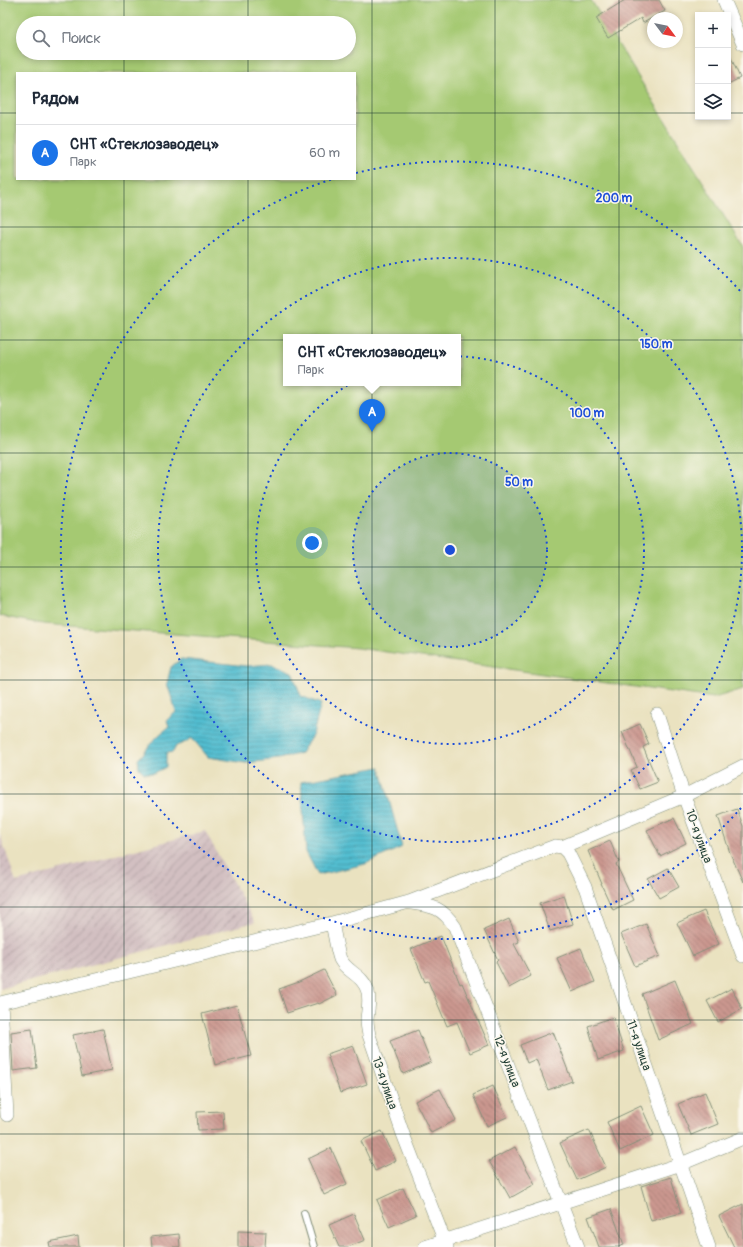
<!DOCTYPE html>
<html lang="ru">
<head>
<meta charset="utf-8">
<style>
	:root { --surface:#fff; --page:#f2f2f3; --text:#1f2937; --muted:#747a83; --line:#e0e1e3; --accent:#1a73e8 }
	body { margin:0; font-family:Pangolin,sans-serif; background:var(--page); color:var(--text) }
	.controls { position:absolute; right:12px; top:12px; display:grid; overflow:hidden; border-radius:0px; box-shadow:0 2px 6px #0003 }
	.controls button { width:36px; height:36px; display:grid; place-items:center; padding:0; border:0; border-bottom:1px solid var(--line); background:var(--surface); color:var(--text); font:20px sans-serif }
	.compass { position:absolute; left:647px; top:12px; width:36px; height:36px; border-radius:50%; background:var(--surface); box-shadow:0 2px 6px #0003; rotate:122deg }
	.you { position:absolute; left:312px; top:543px; width:14px; height:14px; margin:-10px; border:3px solid #fff; border-radius:50%; background:#1a73e8; box-shadow:0 0 0 6px #1a73e833 }
	.badge { display:grid; place-items:center; width:26px; height:26px; border-radius:50%; background:var(--accent); color:#fff; font-size:13px; font-weight:700 }
	.pin { position:absolute; translate:-50% -33px; filter:drop-shadow(0 1px 2px #0008) }
	.pin::after { content:''; position:absolute; top:21px; width:14px; height:12px; background:inherit; clip-path:polygon(0 0,100% 0,50% 100%) }
	.popup { position:absolute; left:283px; top:334px; width:178px; height:52px; box-sizing:border-box; display:grid; place-content:center; border-radius:0px; background:var(--surface); filter:drop-shadow(0 1px 3px #0005); font-size:13px; white-space:nowrap; color:var(--muted) }
	.popup b { font-size:15px; color:var(--text) }
	.popup::after { content:''; position:absolute; left:50%; top:100%; margin-left:-8px; border:8px solid transparent; border-top-color:var(--surface) }
	.list { margin:0; padding:0; list-style:none }
	h2 { display:flex; justify-content:space-between; align-items:center; height:52px; margin:0; padding:0 16px; font-size:17px }
	h2 small { font-size:13px; font-weight:400; color:var(--muted) }
	.list li { display:grid; grid-template-columns:26px 1fr auto; gap:12px; align-items:center; box-sizing:border-box; height:56px; padding:0 16px; border-top:1px solid var(--line) }
	.list b { display:block; font-size:15px; white-space:nowrap }
	.list p { margin:0; font-size:13px; white-space:nowrap; color:var(--muted) }
	.list em { font-size:13px; font-style:normal; color:var(--muted) }
	.icon { flex:none; width:22px; height:22px; fill:none; stroke:currentColor; stroke-width:2; stroke-linecap:round; stroke-linejoin:round }
	.map { position:relative; flex:none; width:743px; height:1247px; overflow:hidden }
	.search { position:absolute; background:var(--surface); box-shadow:0 2px 6px #0003; left:16px; top:16px; width:340px; height:44px; display:flex; align-items:center; gap:10px; box-sizing:border-box; padding:0 14px; border-radius:22px; color:var(--muted); font-size:15px }
	.panel { position:absolute; background:var(--surface); box-shadow:0 2px 6px #0003; left:16px; top:72px; width:340px; height:108px; border-radius:0px }
	.map>svg:first-child { display:block }
</style>
</head>
<body>
<div class="map">
<svg width="743" height="1247" viewBox="0 0 743 1247">
	<defs>
		<pattern id="industrial-furrows" width="10" height="10" patternUnits="userSpaceOnUse"><rect width="10" height="10" fill="#d2bfc1"/><path d="M-1 1l2-2M0 10L10 0M9 11l2-2" fill="none" stroke="#aa9c9e"/></pattern>
		<pattern id="water-rules" width="6" height="5" patternUnits="userSpaceOnUse"><rect width="6" height="5" fill="#53bdd0"/><path d="M0 2.5h6" fill="none" stroke="#449baa"/></pattern>
		<pattern id="building-back-hatch" width="6" height="6" patternUnits="userSpaceOnUse"><rect width="6" height="6" fill="#cb978f"/><path d="M-1 5l2 2M0 0l6 6M5-1l2 2" fill="none" stroke="#a47c76"/></pattern>
	</defs>
	<rect width="100%" height="100%" fill="#fbf7ec"/>
	<filter id="ink" filterUnits="userSpaceOnUse"><feTurbulence type="fractalNoise" baseFrequency=".025" numOctaves="2"/><feDisplacementMap in="SourceGraphic" scale="8" xChannelSelector="R" yChannelSelector="G"/><feConvolveMatrix kernelMatrix="1 2 1 2 8 2 1 2 1" color-interpolation-filters="sRGB"/></filter>
	<filter id="wash" filterUnits="userSpaceOnUse"><feTurbulence type="fractalNoise" baseFrequency=".012" numOctaves="4" result="noise"/><feDisplacementMap in="SourceGraphic" scale="16" xChannelSelector="R" yChannelSelector="G"/><feGaussianBlur stdDeviation="0.9" result="paint"/><feColorMatrix in="noise" values="0 0 0 0 0 0 0 0 0 0 0 0 0 0 0 0 0 1.4 0 .05"/><feComposite in="paint" operator="in"/></filter>
	<g filter="url(#wash)">
		<rect width="100%" height="100%" fill="#eae2c0"/>
		<path fill="url(#industrial-furrows)" d="M 205,831 L 255,922 L 0,989 L 0,834 L 16,882 Z"/>
		<path fill="#a5c972" stroke="#628353" fill-rule="evenodd" d="M 0,0 L 591,0 L 743,247 L 743,689 L 714,698 L 358,648 L 43,624 L 0,616 ZM 23,23 L 349,23 L 349,53 L 23,53 ZM 17,73 L 355,73 L 355,179 L 17,179 ZM 286,337 L 458,337 L 458,383 L 286,383 Z"/>
		<path fill="url(#water-rules)" stroke="#397d82" d="M 181,659 L 247,666 L 272,664 L 292,672 L 301,696 L 321,704 L 313,734 L 301,753 L 279,759 L 246,763 L 208,757 L 192,738 L 186,742 L 176,746 L 173,752 L 166,753 L 166,767 L 154,773 L 144,773 L 139,768 L 138,759 C 144,754 144,752 149,746 C 154,739 161,733 169,727 L 167,720 L 176,712 L 167,683 L 171,667 Z
			M 380,767 L 402,847 L 365,864 L 318,875 L 306,852 L 301,782 Z"/>
		<g id="blocks">
			<path fill="url(#building-back-hatch)" d="M 625,0 L 659,0 L 665,11 L 643,23 L 641,18 L 608,38 L 596,18 Z
				M 728,51 L 740,78 L 728,84 Z
				M 640,724 L 649,744 L 643,747 L 658,782 L 640,789 L 631,770 L 637,767 L 622,732 Z
				M 737,809 L 743,826 L 743,882 L 730,853 L 718,816 Z
				M 674,818 L 686,843 L 660,856 L 647,830 Z
				M 610,841 L 619,862 L 616,864 L 633,900 L 613,910 L 601,884 L 602,884 L 588,851 Z
				M 668,868 L 679,887 L 659,898 L 648,879 Z
				M 564,895 L 573,924 L 550,931 L 540,903 Z
				M 704,911 L 719,944 L 693,956 L 677,923 Z
				M 509,919 L 519,942 L 514,944 L 531,976 L 509,988 L 496,962 L 498,960 L 484,930 Z
				M 646,924 L 660,956 L 635,966 L 621,934 Z
				M 441,936 L 460,984 L 462,983 L 489,1045 L 470,1053 L 457,1022 L 447,1026 L 428,981 L 425,982 L 411,949 Z
				M 581,948 L 595,982 L 572,992 L 557,958 Z
				M 324,970 L 337,995 L 319,1004 L 318,1003 L 287,1013 L 279,989 L 299,982 Z
				M 675,980 L 693,1024 L 658,1040 L 642,994 Z
				M 732,988 L 742,1009 L 718,1022 L 707,1001 Z
				M 237,1005 L 251,1056 L 215,1065 L 202,1014 Z
				M 613,1017 L 624,1051 L 598,1060 L 588,1026 Z
				M 32,1029 L 37,1068 L 13,1071 L 11,1032 Z
				M 103,1029 L 112,1070 L 82,1076 L 73,1035 Z
				M 418,1030 L 431,1062 L 403,1074 L 390,1041 Z
				M 553,1032 L 572,1081 L 548,1090 L 536,1059 L 527,1063 L 520,1045 Z
				M 353,1045 L 367,1084 L 340,1093 L 327,1054 Z
				M 493,1086 L 507,1117 L 487,1126 L 473,1095 Z
				M 440,1089 L 456,1120 L 431,1133 L 415,1101 Z
				M 705,1092 L 718,1124 L 691,1135 L 678,1104 Z
				M 641,1106 L 654,1135 L 620,1151 L 607,1122 Z
				M 223,1111 L 224,1129 L 198,1130 L 197,1112 Z
				M 589,1130 L 606,1167 L 577,1180 L 560,1143 Z
				M 382,1131 L 396,1161 L 375,1171 L 361,1141 Z
				M 515,1147 L 535,1184 L 510,1198 L 489,1161 Z
				M 331,1148 L 347,1184 L 324,1195 L 308,1159 Z
				M 671,1177 L 681,1213 L 651,1221 L 641,1186 Z
				M 403,1188 L 416,1215 L 389,1227 L 377,1200 Z
				M 743,1204 L 743,1247 L 734,1247 L 719,1216 Z
				M 611,1209 L 624,1245 L 618,1247 L 599,1247 L 588,1217 Z
				M 354,1214 L 365,1240 L 348,1247 L 339,1247 L 329,1225 Z
				M 238,1231 L 266,1232 L 265,1247 L 238,1247 Z
				M 179,1234 L 180,1247 L 152,1247 L 151,1237 Z
				M 78,1236 L 79,1247 L 50,1247 L 49,1242 Z"/>
		</g>
	</g>
	<g filter="url(#ink)">
		<use href="#blocks" fill-opacity="0" stroke="#84907a" stroke-width="1"/>
		<g fill="none" stroke-linecap="round" stroke-linejoin="round">
			<defs>
				<path id="service" d="M 304,1213 L 314,1247"/>
				<path id="minor" d="M 724,0 L 743,44
					M 657,714 L 684,796 L 743,956
					M 562,847 L 568,853 L 585,887 L 709,1247
					M 411,903 C 433,906 442,907 455,927 L 561,1203 L 578,1247
					M 332,923 C 334,932 337,951 340,959 C 347,973 363,974 368,992 C 370,1002 368,1009 367,1019 C 367,1024 368,1030 369,1035 L 403,1134 L 447,1247
					M 0,1003 L 332,923 L 409,902 L 555,846 L 562,847 L 684,796 L 743,766
					M 1,1003 L 7,1115
					M 425,1247 L 681,1164 L 743,1138"/>
			</defs>
			<use href="#service" stroke="#84907a" stroke-width="8"/>
			<use href="#minor" stroke="#84907a" stroke-width="14"/>
			<use href="#service" stroke="#fff" stroke-width="6"/>
			<use href="#minor" stroke="#fff" stroke-width="13"/>
		</g>
	</g>
	<path fill="none" stroke="#1f3d34" stroke-width="1" stroke-opacity="0.55" d="M 124,0 L 124,23M 248,0 L 248,23M 372,0 L 372,1247M 495,0 L 495,1247M 619,0 L 619,1247M 124,53 L 124,73M 248,53 L 248,73M 0,113 L 17,113M 355,113 L 698,113M 728,113 L 743,113M 124,179 L 124,1247M 248,179 L 248,1247M 0,227 L 743,227M 0,340 L 743,340M 0,453 L 743,453M 0,567 L 743,567M 0,680 L 743,680M 0,794 L 743,794M 0,907 L 743,907M 0,1020 L 743,1020M 0,1134 L 743,1134"/>
	<circle cx="450" cy="550" r="97" fill="#1d4ed8" fill-opacity=".12"/>
	<g fill="none" stroke="#1d4ed8" stroke-width="2" stroke-dasharray="2 4">
		<circle cx="450" cy="550" r="97"/>
		<circle cx="450" cy="550" r="194"/>
		<circle cx="450" cy="550" r="292"/>
		<path d="M741 808A389 389 0 1 1 333 179M356 173A389 389 0 0 1 741 292"/>
	</g>
	<g text-anchor="middle" stroke-width="3" stroke-linejoin="round" paint-order="stroke">
		<g font-size="12" fill="#1f3d34" stroke="#fbf7ec">
			<text transform="translate(699 836) rotate(70)" y="4">10-я улица</text>
			<text transform="translate(639 1045) rotate(71)" y="4">11-я улица</text>
			<text transform="translate(507 1061) rotate(69)" y="4">12-я улица</text>
			<text transform="translate(385 1083) rotate(71)" y="4">13-я улица</text>
		</g>
	</g>
	<circle cx="450" cy="550" r="6" fill="#1d4ed8" stroke="#fbf7ec" stroke-width="2"/>
	<g font-size="12" text-anchor="middle" font-weight="bold" fill="#1d4ed8" stroke="#fbf7ec" stroke-width="3" stroke-linejoin="round" paint-order="stroke">
		<text x="614" y="202">200 m</text>
		<text x="656" y="348">150 m</text>
		<text x="587" y="417">100 m</text>
		<text x="519" y="486">50 m</text>
	</g>
</svg>
<div class="controls">
<button>+</button>
<button>−</button>
<button><svg class="icon" aria-label="layers" viewBox="0 0 24 24"><path d="M12 4l9 5-9 5-9-5zM3 14l9 5 9-5"/></svg></button>
</div>
<svg class="compass" viewBox="-18 -18 36 36"><path d="M0-13l5 13h-10z" fill="#e53935"/><path d="M0 13l5-13h-10z" fill="#747a83"/></svg>
<div class="you"></div>
<div class="pin badge" style="left:372px;top:432px">A</div>
<div class="popup"><b>СНТ «Стеклозаводец»</b>Парк</div>
<div class="search"><svg class="icon" aria-label="search" viewBox="0 0 24 24"><circle cx="10" cy="10" r="6"/><path d="M15 15l6 6"/></svg>Поиск</div>
<section class="panel">
<h2>Рядом<small></small></h2>
<ul class="list">
<li><span class="badge">A</span><div><b>СНТ «Стеклозаводец»</b><p>Парк</p></div><em>60 m</em></li>
</ul>
</section>
</div>
</body>
</html>
